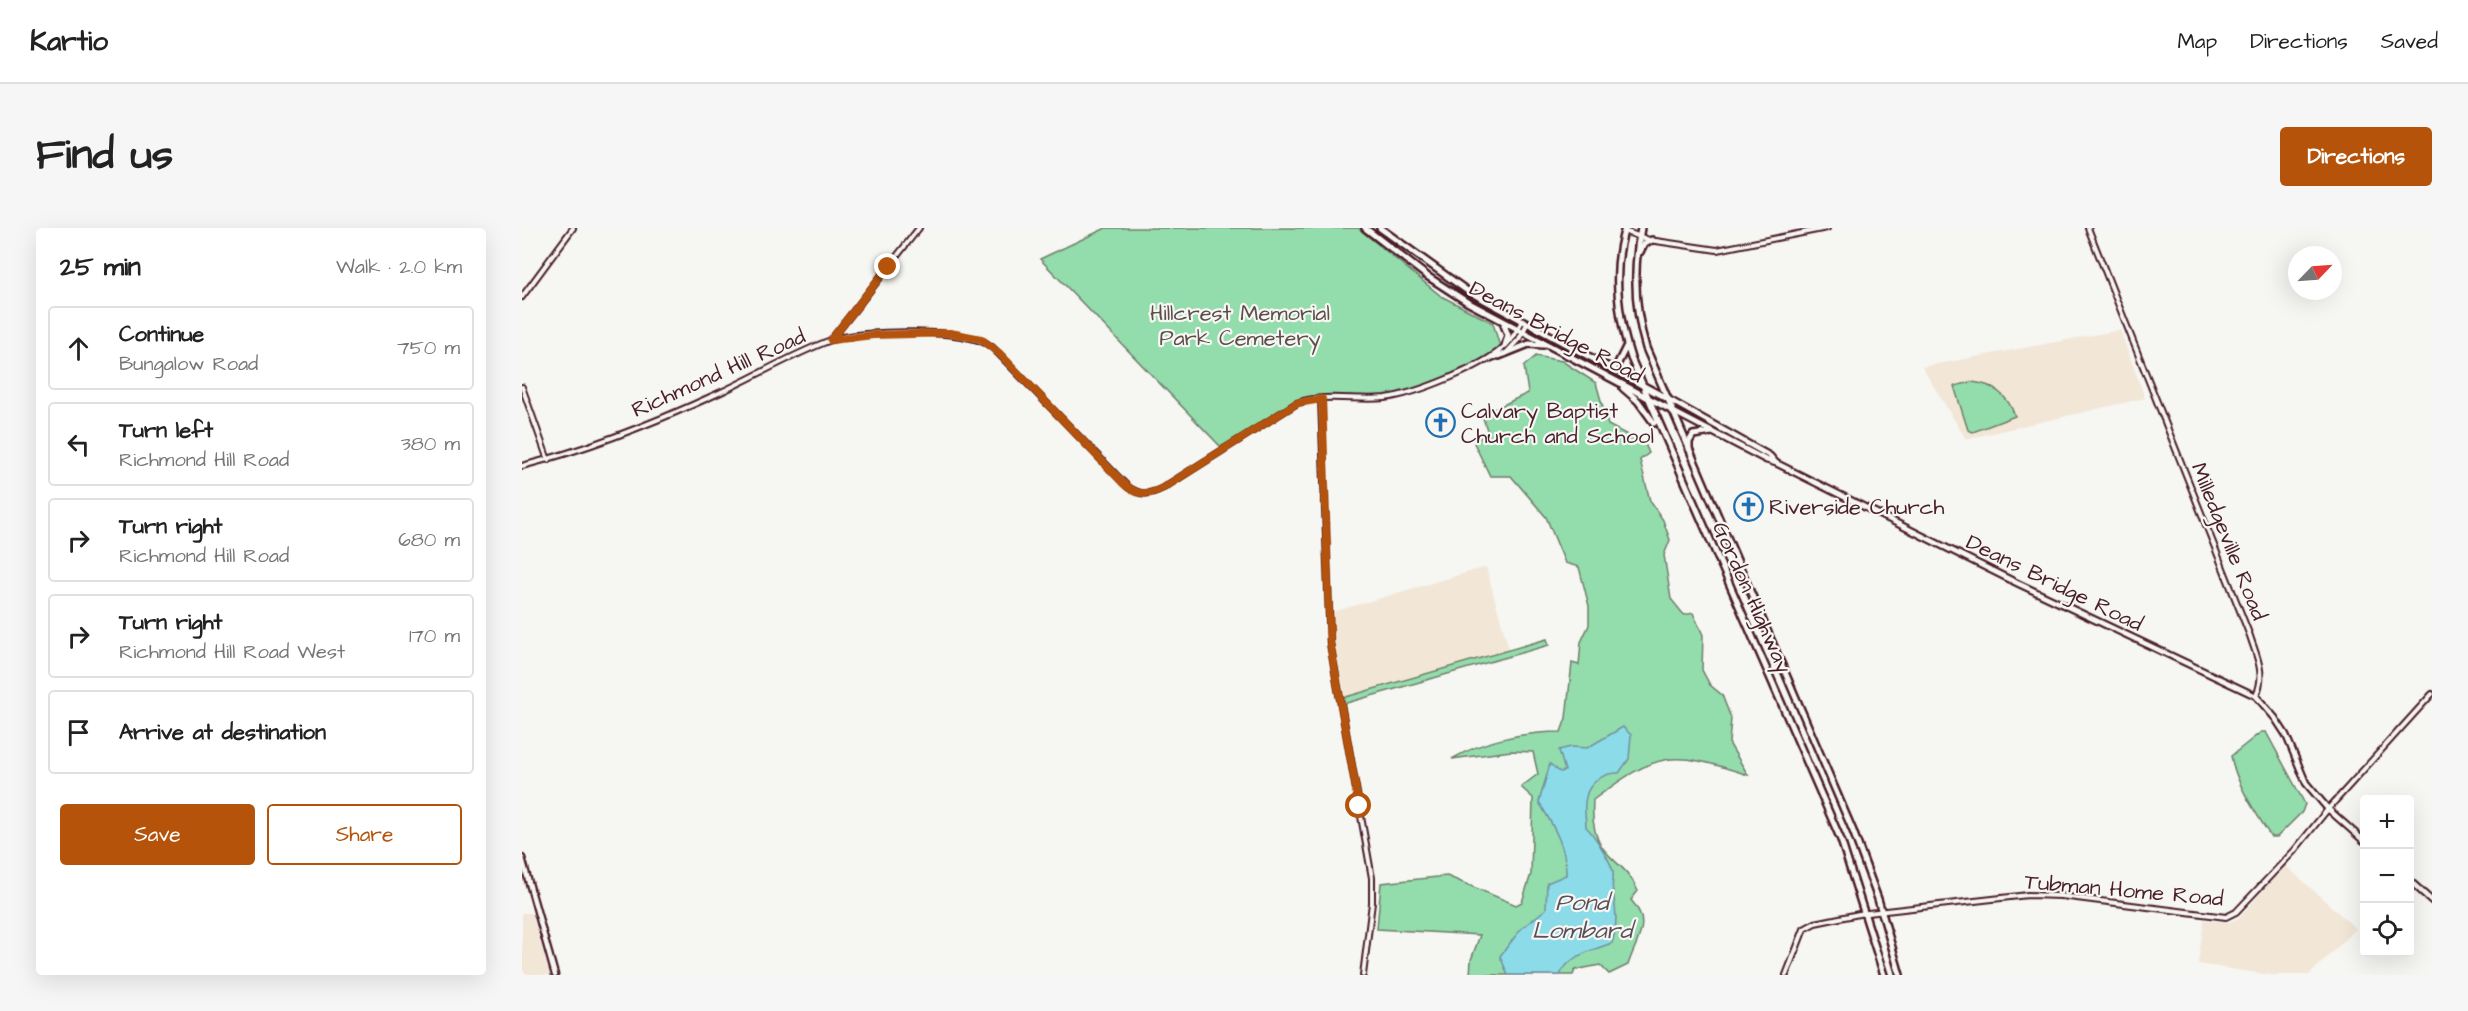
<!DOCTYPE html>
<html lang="en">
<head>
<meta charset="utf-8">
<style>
	:root { --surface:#fff; --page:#f6f6f6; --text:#222; --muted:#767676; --line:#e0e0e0; --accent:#b45309 }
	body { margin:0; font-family:"Architects Daughter",sans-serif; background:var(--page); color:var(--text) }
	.controls { position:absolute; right:18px; bottom:18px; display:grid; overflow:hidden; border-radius:6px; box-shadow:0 6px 24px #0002 }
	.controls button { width:54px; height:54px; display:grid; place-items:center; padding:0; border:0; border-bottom:2px solid var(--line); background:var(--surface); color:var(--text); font:30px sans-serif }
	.compass { position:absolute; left:1766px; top:18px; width:54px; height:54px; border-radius:50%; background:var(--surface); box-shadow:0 6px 24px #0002; rotate:65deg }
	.stop { position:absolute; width:18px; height:18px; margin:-14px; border:4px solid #b45309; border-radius:50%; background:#fff }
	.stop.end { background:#b45309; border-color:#fff; box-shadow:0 2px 6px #0008 }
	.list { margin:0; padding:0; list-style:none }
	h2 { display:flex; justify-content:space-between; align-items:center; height:78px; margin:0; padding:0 24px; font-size:26px }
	h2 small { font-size:20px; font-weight:400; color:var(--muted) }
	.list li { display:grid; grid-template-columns:39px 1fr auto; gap:18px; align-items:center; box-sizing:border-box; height:84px; margin:0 12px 12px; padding:0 12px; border:2px solid var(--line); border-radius:6px }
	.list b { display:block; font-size:22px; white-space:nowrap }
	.list p { margin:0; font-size:20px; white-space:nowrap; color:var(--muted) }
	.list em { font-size:20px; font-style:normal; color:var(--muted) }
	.actions { display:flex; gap:12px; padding:18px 24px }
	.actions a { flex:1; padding:14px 0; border:2px solid var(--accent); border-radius:6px; text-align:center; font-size:21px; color:var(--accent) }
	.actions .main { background:var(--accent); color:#fff }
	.icon { flex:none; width:33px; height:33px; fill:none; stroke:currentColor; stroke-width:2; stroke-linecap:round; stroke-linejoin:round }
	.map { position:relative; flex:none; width:1910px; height:747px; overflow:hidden; border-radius:6px }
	header { display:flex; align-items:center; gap:36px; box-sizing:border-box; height:84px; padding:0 30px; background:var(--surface); border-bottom:2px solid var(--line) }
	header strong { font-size:28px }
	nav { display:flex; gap:33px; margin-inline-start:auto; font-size:21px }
	.intro { display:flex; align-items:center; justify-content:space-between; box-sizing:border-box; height:144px; padding:0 36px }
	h1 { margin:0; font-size:42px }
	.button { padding:15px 27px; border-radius:6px; background:var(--accent); color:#fff; font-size:21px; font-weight:700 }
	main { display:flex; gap:36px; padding:0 36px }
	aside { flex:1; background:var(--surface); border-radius:6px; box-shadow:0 6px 24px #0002 }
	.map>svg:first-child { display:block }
</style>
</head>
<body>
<header>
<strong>Kartio</strong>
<nav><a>Map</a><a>Directions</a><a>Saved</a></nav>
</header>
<div class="intro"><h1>Find us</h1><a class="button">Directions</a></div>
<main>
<aside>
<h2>25 min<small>Walk · 2.0 km</small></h2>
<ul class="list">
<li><svg class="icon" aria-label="ahead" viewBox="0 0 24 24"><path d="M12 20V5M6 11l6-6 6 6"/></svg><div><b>Continue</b><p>Bungalow Road</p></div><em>750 m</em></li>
<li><svg class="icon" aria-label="left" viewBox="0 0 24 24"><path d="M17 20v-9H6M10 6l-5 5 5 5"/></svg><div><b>Turn left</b><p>Richmond Hill Road</p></div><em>380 m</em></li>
<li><svg class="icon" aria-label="right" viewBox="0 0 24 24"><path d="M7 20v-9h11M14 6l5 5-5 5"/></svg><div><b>Turn right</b><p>Richmond Hill Road</p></div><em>680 m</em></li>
<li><svg class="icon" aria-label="right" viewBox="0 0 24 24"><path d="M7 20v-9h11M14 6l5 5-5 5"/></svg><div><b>Turn right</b><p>Richmond Hill Road West</p></div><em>170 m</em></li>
<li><svg class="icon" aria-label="arrive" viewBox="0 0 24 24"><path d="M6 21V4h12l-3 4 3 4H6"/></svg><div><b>Arrive at destination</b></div></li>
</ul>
<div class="actions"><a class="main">Save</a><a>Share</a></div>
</aside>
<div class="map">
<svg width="1910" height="747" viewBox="0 0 1910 747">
	<rect width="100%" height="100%" fill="#f6f6f2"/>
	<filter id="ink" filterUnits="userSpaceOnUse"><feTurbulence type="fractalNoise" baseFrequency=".0167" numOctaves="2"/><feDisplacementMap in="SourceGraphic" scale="12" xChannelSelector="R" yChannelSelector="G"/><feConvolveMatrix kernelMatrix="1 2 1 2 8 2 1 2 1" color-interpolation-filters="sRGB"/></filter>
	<g filter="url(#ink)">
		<path fill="#f2e6d7" d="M 1598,102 L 1623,170 L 1444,211 L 1400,139 Z
			M 964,339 L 987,422 L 822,470 L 812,411 L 811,384 Z
			M 1763,637 L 1834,701 L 1787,747 L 1748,747 L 1676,736 L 1682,692 L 1708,694 L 1717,690 Z
			M 0,685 L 10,685 L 28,747 L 0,747 Z"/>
		<path fill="#93dcab" stroke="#6e7e6b" stroke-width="1.5" d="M 584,0 L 836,0 L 919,68 L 971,95 L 979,122 L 906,157 L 863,170 L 786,172 L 699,219 L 518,31 Z
			M 1014,128 L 1040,133 L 1074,155 L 1086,197 L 1123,216 L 1127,225 L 1118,232 L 1128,273 L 1141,292 L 1148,312 L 1142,327 L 1149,371 L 1162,387 L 1171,385 L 1181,407 L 1180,442 L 1188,457 L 1200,467 L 1209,490 L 1207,515 L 1226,547 C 1148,521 1136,524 1071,572 C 1070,587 1071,606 1080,619 C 1093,637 1105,638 1116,663 L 1109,672 C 1131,696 1114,711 1106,737 L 1087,746 L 1078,737 L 1053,742 L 1051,747 L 948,747 L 949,732 L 958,707 L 855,701 L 859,655 L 925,648 L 994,677 L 1000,674 L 1009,646 L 1011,570 L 999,559 L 1016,546 L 1011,524 L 989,523 L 930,531 C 961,512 1003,504 1039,504 L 1044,490 L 1050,435 L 1057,437 L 1059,414 L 1067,397 L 1067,378 L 1057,339 L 1043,335 L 1024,289 L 989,248 L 968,248 L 952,215 L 959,209 L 968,211 L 960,187 L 1006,165 L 1002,138 Z
			M 1450,154 C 1472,156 1486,168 1493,188 L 1451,204 L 1446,202 L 1432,158 Z
			M 1025,411 L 1027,417 L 821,476 L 820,470 Z
			M 1739,504 L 1744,504 L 1783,576 L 1780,584 L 1755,609 L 1749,609 C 1734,585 1714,556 1709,528 Z"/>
		<path fill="#8cdbe9" stroke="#72909d" stroke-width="1.5" d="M 1101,499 L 1109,507 L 1107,531 L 1097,545 C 1083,544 1067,554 1064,569 C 1061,578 1064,590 1064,599 C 1071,605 1090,635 1091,644 C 1092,650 1089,657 1091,663 C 1094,683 1096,695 1090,715 C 1071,722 1047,727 1038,747 L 986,747 L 978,728 L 999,701 L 1024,681 L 1025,655 L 1044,647 C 1045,620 1031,597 1017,574 L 1028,536 L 1038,544 L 1043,543 L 1037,522 L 1049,519 L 1065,520 Z"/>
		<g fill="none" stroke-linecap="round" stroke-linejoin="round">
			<defs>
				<path id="minor" d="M 1566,0 L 1728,408 C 1735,430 1744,445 1734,468
					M 1102,3 L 1127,12 L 1195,22 L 1305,0
					M 0,69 L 51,0
					M 309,112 L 397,0
					M 985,124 L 997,111 L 1005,96
					M 963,133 L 978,127
					M 0,159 L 26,232
					M 799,171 L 808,415 L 850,650 L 850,675 L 841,747
					M 0,238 C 67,221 134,194 197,165 C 234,148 271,126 309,112 C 338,102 446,99 470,119 L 606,259 C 619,268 627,267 641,260 L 775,175 C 802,165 834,173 863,170 C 893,166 959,140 982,119 C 990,112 995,103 1000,93
					M 1264,747 L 1282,701 L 1293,695 L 1337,686 L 1506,667 L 1539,668 L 1704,689 L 1714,684 L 1772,623 L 1806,581 L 1910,466"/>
				<path id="major" d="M 1146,171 L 1248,228 L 1254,235
					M 1150,183 L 1244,232 L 1254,235 L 1495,355 L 1734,468 L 1753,490 L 1764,507 L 1784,555 L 1806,581 L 1842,613
					M 0,630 L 33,747
					M 1888,653 L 1910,673"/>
				<path id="highway" d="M 843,0 L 905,48 L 945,74 L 1149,182
					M 858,0 L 944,62 L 1144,170
					M 1103,0 C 1090,42 1096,89 1109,130 L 1319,612 L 1362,747
					M 1119,0 C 1111,40 1112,80 1124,120 L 1331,603 L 1356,671 L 1378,747
					M 1118,24 L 1122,16 L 1130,12
					M 982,97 L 986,107 L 983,118
					M 977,128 L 1007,116 L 1021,117
					M 1088,141 L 1095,137 L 1104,119
					M 1101,160 L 1116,173 L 1132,195
					M 1167,221 L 1167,214 L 1171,207 L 1190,204"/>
			</defs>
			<use href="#minor" stroke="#4a1f2b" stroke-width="8"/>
			<use href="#major" stroke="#4a1f2b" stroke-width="9"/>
			<use href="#highway" stroke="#4a1f2b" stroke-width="10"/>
			<use href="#minor" stroke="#f6f6f2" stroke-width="4"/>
			<use href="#major" stroke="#f6f6f2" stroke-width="4.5"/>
			<use href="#highway" stroke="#f6f6f2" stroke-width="5"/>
		</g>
	</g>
	<g fill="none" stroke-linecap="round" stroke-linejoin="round" filter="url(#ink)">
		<path stroke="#b45309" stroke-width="8" d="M 366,39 L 309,112 L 351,107 L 428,105 L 459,111 L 478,126 L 601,255 C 615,268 625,268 641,260 L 775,175 L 800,171 L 808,415 L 837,578"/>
	</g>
	<defs>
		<symbol id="church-ring" viewBox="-11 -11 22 22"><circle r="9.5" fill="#f6f6f2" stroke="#1f6fb2" stroke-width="1.5"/><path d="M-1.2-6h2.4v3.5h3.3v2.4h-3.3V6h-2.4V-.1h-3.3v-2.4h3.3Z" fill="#1f6fb2"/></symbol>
	</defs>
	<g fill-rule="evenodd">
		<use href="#church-ring" x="902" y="178" width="33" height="33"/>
		<use href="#church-ring" x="1210" y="262" width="33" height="33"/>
	</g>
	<g text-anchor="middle" stroke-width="4.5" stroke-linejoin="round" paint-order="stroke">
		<g font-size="22" fill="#5c4e4b" stroke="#f6f6f2">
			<text x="718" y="92">Hillcrest Memorial<tspan x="718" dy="25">Park Cemetery</tspan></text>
		</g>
		<g font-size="22" fill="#4a1f2b" stroke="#f6f6f2">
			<text transform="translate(1035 103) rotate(28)" y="8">Deans Bridge Road</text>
			<text transform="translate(196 144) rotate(-24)" y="8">Richmond Hill Road</text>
			<text transform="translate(1708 313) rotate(68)" y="8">Milledgeville Road</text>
			<text transform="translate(1533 354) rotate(26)" y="8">Deans Bridge Road</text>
			<text transform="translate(1231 369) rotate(66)" y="8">Gordon Highway</text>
			<text transform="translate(1602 661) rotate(5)" y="8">Tubman Home Road</text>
		</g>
		<g font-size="22" fill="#4a1f2b" stroke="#f6f6f2" text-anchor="start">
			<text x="939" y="190">Calvary Baptist<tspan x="939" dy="25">Church and School</tspan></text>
			<text x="1247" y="286">Riverside Church</text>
		</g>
		<g font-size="24" font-style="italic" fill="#5a4e5a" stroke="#f6f6f2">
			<text x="1060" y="682">Pond<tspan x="1060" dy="28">Lombard</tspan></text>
		</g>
	</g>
</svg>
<div class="controls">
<button>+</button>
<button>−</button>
<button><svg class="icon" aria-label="locate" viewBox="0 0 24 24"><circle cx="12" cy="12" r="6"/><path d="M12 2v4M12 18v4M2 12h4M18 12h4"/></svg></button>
</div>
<svg class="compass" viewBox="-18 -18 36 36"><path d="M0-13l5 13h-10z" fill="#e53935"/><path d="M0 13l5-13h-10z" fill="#767676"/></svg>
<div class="stop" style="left:837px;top:578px"></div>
<div class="stop end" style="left:366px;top:39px"></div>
</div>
</main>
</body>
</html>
